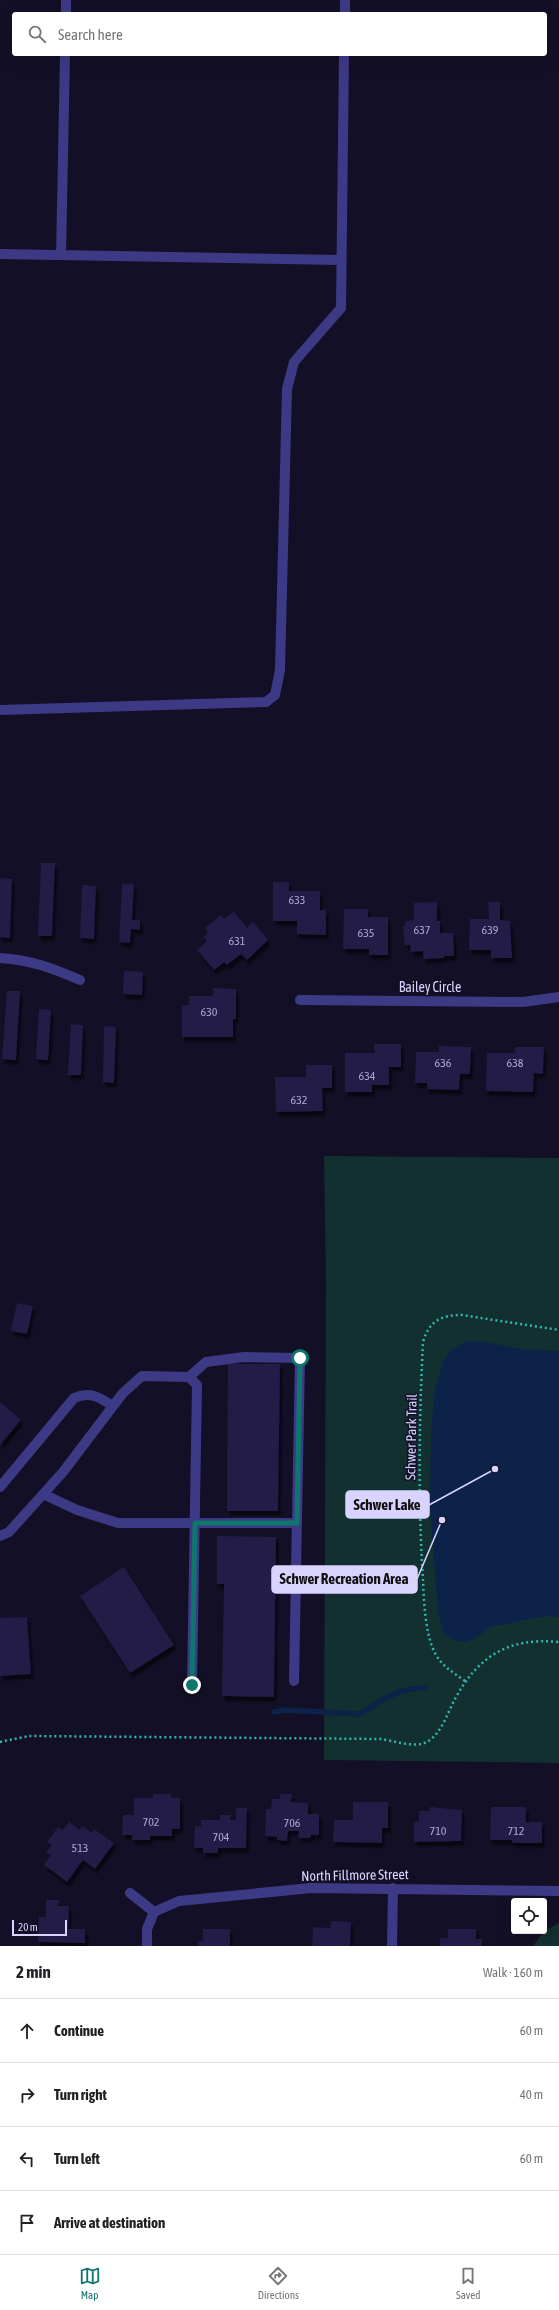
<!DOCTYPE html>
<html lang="en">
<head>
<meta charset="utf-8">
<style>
	:root { --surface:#fff; --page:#f6f6f6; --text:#202124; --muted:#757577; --line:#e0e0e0; --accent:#0f766e }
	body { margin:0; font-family:"Asap Condensed",sans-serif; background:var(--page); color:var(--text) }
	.controls { position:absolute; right:12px; bottom:12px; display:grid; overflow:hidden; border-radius:4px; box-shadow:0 4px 16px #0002 }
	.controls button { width:36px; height:36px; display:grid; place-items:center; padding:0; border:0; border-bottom:1px solid var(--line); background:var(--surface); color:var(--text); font:20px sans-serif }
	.scale { position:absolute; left:12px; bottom:10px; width:55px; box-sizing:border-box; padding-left:4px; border:2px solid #d9d4ff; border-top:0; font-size:11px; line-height:14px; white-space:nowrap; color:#d9d4ff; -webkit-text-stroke:3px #130f26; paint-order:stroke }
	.stop { position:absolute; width:12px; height:12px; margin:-9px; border:3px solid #0f766e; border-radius:50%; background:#fff }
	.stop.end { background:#0f766e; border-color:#fff; box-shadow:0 1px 4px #0008 }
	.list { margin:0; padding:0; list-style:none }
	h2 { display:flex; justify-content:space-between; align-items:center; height:52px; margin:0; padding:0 16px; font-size:17px }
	h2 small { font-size:13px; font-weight:400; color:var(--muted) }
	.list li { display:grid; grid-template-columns:26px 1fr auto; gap:12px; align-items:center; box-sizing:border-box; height:64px; padding:0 16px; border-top:1px solid var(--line) }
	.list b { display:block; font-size:15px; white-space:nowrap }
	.list em { font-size:13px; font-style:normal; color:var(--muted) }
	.icon { flex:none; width:22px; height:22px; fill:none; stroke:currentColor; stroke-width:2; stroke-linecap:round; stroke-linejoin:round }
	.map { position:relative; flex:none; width:559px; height:1946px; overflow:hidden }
	.search { position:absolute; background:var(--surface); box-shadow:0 4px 16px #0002; left:12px; right:12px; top:12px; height:44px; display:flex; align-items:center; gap:10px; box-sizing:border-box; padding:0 14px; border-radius:4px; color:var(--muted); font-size:15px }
	.sheet { height:308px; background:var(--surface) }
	nav { display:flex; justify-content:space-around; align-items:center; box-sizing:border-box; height:56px; border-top:1px solid var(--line); background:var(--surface); font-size:11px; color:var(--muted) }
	nav a { display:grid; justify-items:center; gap:2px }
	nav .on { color:var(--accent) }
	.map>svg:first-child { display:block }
</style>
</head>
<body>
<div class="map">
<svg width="559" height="1946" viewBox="0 0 559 1946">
	<defs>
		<filter id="shadow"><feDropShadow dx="2.5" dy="4.5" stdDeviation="1" flood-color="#0009"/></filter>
	</defs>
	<rect width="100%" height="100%" fill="#130f26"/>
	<path fill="#12302f" d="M 324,1156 L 559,1158 L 559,1763 L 324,1760 L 326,1280 Z
		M 559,1923 L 559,1946 L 533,1946 L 544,1931 Z"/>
	<path fill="#0c2248" d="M 466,1341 L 479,1341 L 522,1349 L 559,1351 L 559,1617 L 545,1616 L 490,1627 L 474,1639 L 463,1642 L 453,1640 L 443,1633 L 438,1612 L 430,1505 L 431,1433 L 435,1390 L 443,1361 L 451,1350 Z"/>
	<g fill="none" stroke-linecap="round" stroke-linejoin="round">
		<path stroke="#0c2248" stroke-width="5.5" d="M 274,1712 L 285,1710 L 360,1714 L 385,1698 L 402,1691 L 425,1687"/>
	</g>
	<path fill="#241b47" filter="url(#shadow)" d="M 41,863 L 55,863 L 52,936 L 38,936 Z
		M 0,878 L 12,879 L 10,938 L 0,937 Z
		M 273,882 L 289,882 L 289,891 L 320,891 L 320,910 L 326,910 L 326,935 L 297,934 L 297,921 L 273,921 Z
		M 122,884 L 134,884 L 132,920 L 140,920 L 140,930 L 131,929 L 130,943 L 119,942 Z
		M 82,885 L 96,886 L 94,939 L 80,938 Z
		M 437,902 L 437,921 L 440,921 L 440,933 L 453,933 L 454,956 L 444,956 L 444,958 L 424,959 L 423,951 L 411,952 L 410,945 L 405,945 L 403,926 L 405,926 L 405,921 L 414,920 L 414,903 Z
		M 488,902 L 500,902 L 500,920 L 510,921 L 512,958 L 491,958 L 491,950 L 469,950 L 470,919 L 489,919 Z
		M 344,909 L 368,909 L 368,917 L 388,917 L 388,955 L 369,955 L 369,949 L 343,949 Z
		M 234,912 L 247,928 L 253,922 L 268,940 L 247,960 L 241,954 L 227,965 L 224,962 L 214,970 L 197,950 L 207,941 L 203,937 L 208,933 L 205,928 L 221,915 L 224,919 Z
		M 124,971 L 143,972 L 142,995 L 123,994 Z
		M 213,988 L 236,989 L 236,1019 L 233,1019 L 233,1037 L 182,1037 L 182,1005 L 189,1005 L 189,996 L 213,996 Z
		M 7,991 L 20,991 L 16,1060 L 2,1059 Z
		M 39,1009 L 51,1010 L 48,1060 L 36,1059 Z
		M 71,1024 L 83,1025 L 81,1075 L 68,1075 Z
		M 104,1026 L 116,1027 L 114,1083 L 103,1082 Z
		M 374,1044 L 401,1044 L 401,1067 L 389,1067 L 389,1085 L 372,1085 L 372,1092 L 345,1092 L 345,1053 L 375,1053 Z
		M 439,1046 L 471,1047 L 470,1074 L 460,1074 L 459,1090 L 427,1089 L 427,1083 L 415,1083 L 416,1052 L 439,1052 Z
		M 515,1047 L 544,1047 L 543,1074 L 534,1073 L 533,1092 L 486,1091 L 487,1053 L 515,1053 Z
		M 306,1065 L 332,1065 L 332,1088 L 322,1088 L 323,1111 L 276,1112 L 275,1077 L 306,1077 Z
		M 17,1303 L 33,1306 L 27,1334 L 11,1331 Z
		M 228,1364 L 280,1364 L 278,1511 L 227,1511 Z
		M 0,1402 L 21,1420 L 0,1445 Z
		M 217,1536 L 276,1537 L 274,1697 L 222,1696 L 224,1584 L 217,1584 Z
		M 124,1567 L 174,1645 L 130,1673 L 80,1596 Z
		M 27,1617 L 31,1674 L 0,1676 L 0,1618 Z
		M 153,1794 L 171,1794 L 171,1798 L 180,1798 L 180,1829 L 172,1829 L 172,1836 L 150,1836 L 150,1840 L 132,1840 L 132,1835 L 122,1835 L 123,1815 L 134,1815 L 134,1798 L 153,1798 Z
		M 280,1794 L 292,1794 L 291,1802 L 308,1803 L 308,1814 L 319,1814 L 319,1835 L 311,1835 L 310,1838 L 298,1838 L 299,1831 L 288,1831 L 287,1841 L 277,1840 L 277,1837 L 265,1836 L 266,1809 L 271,1809 L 272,1799 L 280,1799 Z
		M 353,1802 L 388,1802 L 388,1828 L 382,1828 L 382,1843 L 333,1842 L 334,1820 L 353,1820 Z
		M 430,1807 L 462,1810 L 461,1841 L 414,1842 L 414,1822 L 419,1822 L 419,1811 L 430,1811 Z
		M 491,1807 L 526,1807 L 526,1822 L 542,1822 L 542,1843 L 512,1843 L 512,1840 L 490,1840 Z
		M 236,1808 L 247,1808 L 246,1848 L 218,1848 L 218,1853 L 203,1853 L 203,1848 L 194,1848 L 195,1826 L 201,1826 L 201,1820 L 220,1820 L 220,1815 L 231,1815 L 230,1820 L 236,1820 Z
		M 69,1822 L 80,1830 L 82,1826 L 92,1833 L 94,1829 L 114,1843 L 95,1869 L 83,1860 L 67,1882 L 44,1865 L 51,1855 L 46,1852 L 52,1845 L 47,1842 L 58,1827 L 63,1830 Z
		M 46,1900 L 59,1900 L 58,1906 L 69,1906 L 68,1929 L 85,1929 L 85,1943 L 38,1942 L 39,1917 L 46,1917 Z
		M 331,1921 L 351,1922 L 350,1946 L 312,1946 L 313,1927 L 330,1928 Z
		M 203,1929 L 230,1929 L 230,1946 L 198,1946 L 198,1941 L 203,1941 Z
		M 448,1929 L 476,1929 L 476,1939 L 482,1939 L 482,1946 L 440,1946 L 440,1938 L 448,1938 Z"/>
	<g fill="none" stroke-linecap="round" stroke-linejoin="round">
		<path stroke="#2fb8b0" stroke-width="2.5" stroke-dasharray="2 3" stroke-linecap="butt" d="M 465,1681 C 454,1673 443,1667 436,1655 C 425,1636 424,1601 423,1580 C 418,1501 419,1421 423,1342 C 429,1321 441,1315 462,1315 L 559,1330
			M 0,1742 L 29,1736 L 381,1739 C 393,1741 409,1746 421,1744 C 440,1740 447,1713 455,1699 C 478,1656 509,1637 559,1642"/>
		<path stroke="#3d3a85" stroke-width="10" d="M 66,14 L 66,0
			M 345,14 L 345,0
			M 0,254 L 341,260
			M 61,255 L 65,54
			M 0,710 L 266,702 L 275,695 L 280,670 L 287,389 L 294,362 L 341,308 L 344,54
			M 0,958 C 31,960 52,968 80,980
			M 300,1000 L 523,1002 L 559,997
			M 189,1377 L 206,1362 L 244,1357 L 300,1358 L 294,1681
			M 0,1487 L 74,1398 C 90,1391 99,1397 113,1406
			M 43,1494 L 77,1510 L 118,1523 L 297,1523
			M 0,1536 L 9,1532 L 63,1472 L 123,1393 L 142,1376 L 189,1377 L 197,1385 L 192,1685
			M 130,1893 L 154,1912
			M 154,1912 L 179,1901 L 311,1888 L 559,1891
			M 147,1946 L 147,1929 L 154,1912
			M 392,1946 L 393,1888"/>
	</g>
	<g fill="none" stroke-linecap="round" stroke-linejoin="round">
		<path stroke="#0f766e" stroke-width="5" d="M 192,1685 L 195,1523 L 297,1523 L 300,1358"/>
	</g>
	<g text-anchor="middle" stroke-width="3" stroke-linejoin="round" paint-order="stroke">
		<g font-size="12" fill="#aca6d1">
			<text x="297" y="904">633</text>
			<text x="422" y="934">637</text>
			<text x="490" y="934">639</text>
			<text x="366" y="937">635</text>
			<text x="237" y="945">631</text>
			<text x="209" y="1016">630</text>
			<text x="443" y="1067">636</text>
			<text x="515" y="1067">638</text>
			<text x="367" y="1080">634</text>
			<text x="299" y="1104">632</text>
			<text x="151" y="1826">702</text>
			<text x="292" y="1827">706</text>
			<text x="438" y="1835">710</text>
			<text x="516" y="1835">712</text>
			<text x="221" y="1841">704</text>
			<text x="80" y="1852">513</text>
		</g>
		<g font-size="14" fill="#d9d4ff" stroke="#130f26">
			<text x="430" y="992">Bailey Circle</text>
			<text transform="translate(411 1437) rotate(-89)" y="5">Schwer Park Trail</text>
			<text transform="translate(355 1875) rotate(-1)" y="5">North Fillmore Street</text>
		</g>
	</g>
	<path fill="none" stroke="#d9d4ff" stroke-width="1.5" d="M495 1469L429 1505M442 1520L417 1579"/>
	<g fill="#d9d4ff" stroke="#130f26" stroke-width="1.5">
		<circle cx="495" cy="1469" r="4"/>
		<circle cx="442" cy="1520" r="4"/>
	</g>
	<g fill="#d9d4ff" stroke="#d9d4ff" stroke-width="1.5">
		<rect x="346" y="1491" width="83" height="27" rx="4"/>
		<rect x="272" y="1566" width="145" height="27" rx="4"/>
	</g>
	<g font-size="15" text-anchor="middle" font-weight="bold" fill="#111">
		<text x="387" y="1510">Schwer Lake</text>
		<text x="344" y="1584">Schwer Recreation Area</text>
	</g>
</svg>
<div class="controls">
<button><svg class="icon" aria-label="locate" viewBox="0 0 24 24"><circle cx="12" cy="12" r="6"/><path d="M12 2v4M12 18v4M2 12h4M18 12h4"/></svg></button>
</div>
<div class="scale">20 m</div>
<div class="stop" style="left:300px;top:1358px"></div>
<div class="stop end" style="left:192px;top:1685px"></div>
<div class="search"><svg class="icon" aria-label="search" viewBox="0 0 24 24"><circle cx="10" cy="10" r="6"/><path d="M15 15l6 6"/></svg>Search here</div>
</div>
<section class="sheet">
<h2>2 min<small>Walk · 160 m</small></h2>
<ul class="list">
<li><svg class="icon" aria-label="ahead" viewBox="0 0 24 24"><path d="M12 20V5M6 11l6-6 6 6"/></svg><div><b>Continue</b></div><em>60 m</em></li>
<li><svg class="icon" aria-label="right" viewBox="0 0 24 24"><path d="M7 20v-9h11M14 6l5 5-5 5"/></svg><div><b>Turn right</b></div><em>40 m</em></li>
<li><svg class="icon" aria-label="left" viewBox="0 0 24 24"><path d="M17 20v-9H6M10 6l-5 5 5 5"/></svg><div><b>Turn left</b></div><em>60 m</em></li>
<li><svg class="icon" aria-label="arrive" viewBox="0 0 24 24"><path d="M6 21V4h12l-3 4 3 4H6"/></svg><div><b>Arrive at destination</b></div></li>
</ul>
</section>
<nav>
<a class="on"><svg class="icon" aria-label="map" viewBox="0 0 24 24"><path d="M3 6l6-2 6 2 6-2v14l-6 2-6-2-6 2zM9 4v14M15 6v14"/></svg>Map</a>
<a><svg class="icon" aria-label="directions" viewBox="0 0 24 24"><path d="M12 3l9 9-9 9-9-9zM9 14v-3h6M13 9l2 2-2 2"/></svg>Directions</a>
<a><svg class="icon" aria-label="saved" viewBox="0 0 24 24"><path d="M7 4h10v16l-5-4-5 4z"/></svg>Saved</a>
</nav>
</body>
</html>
